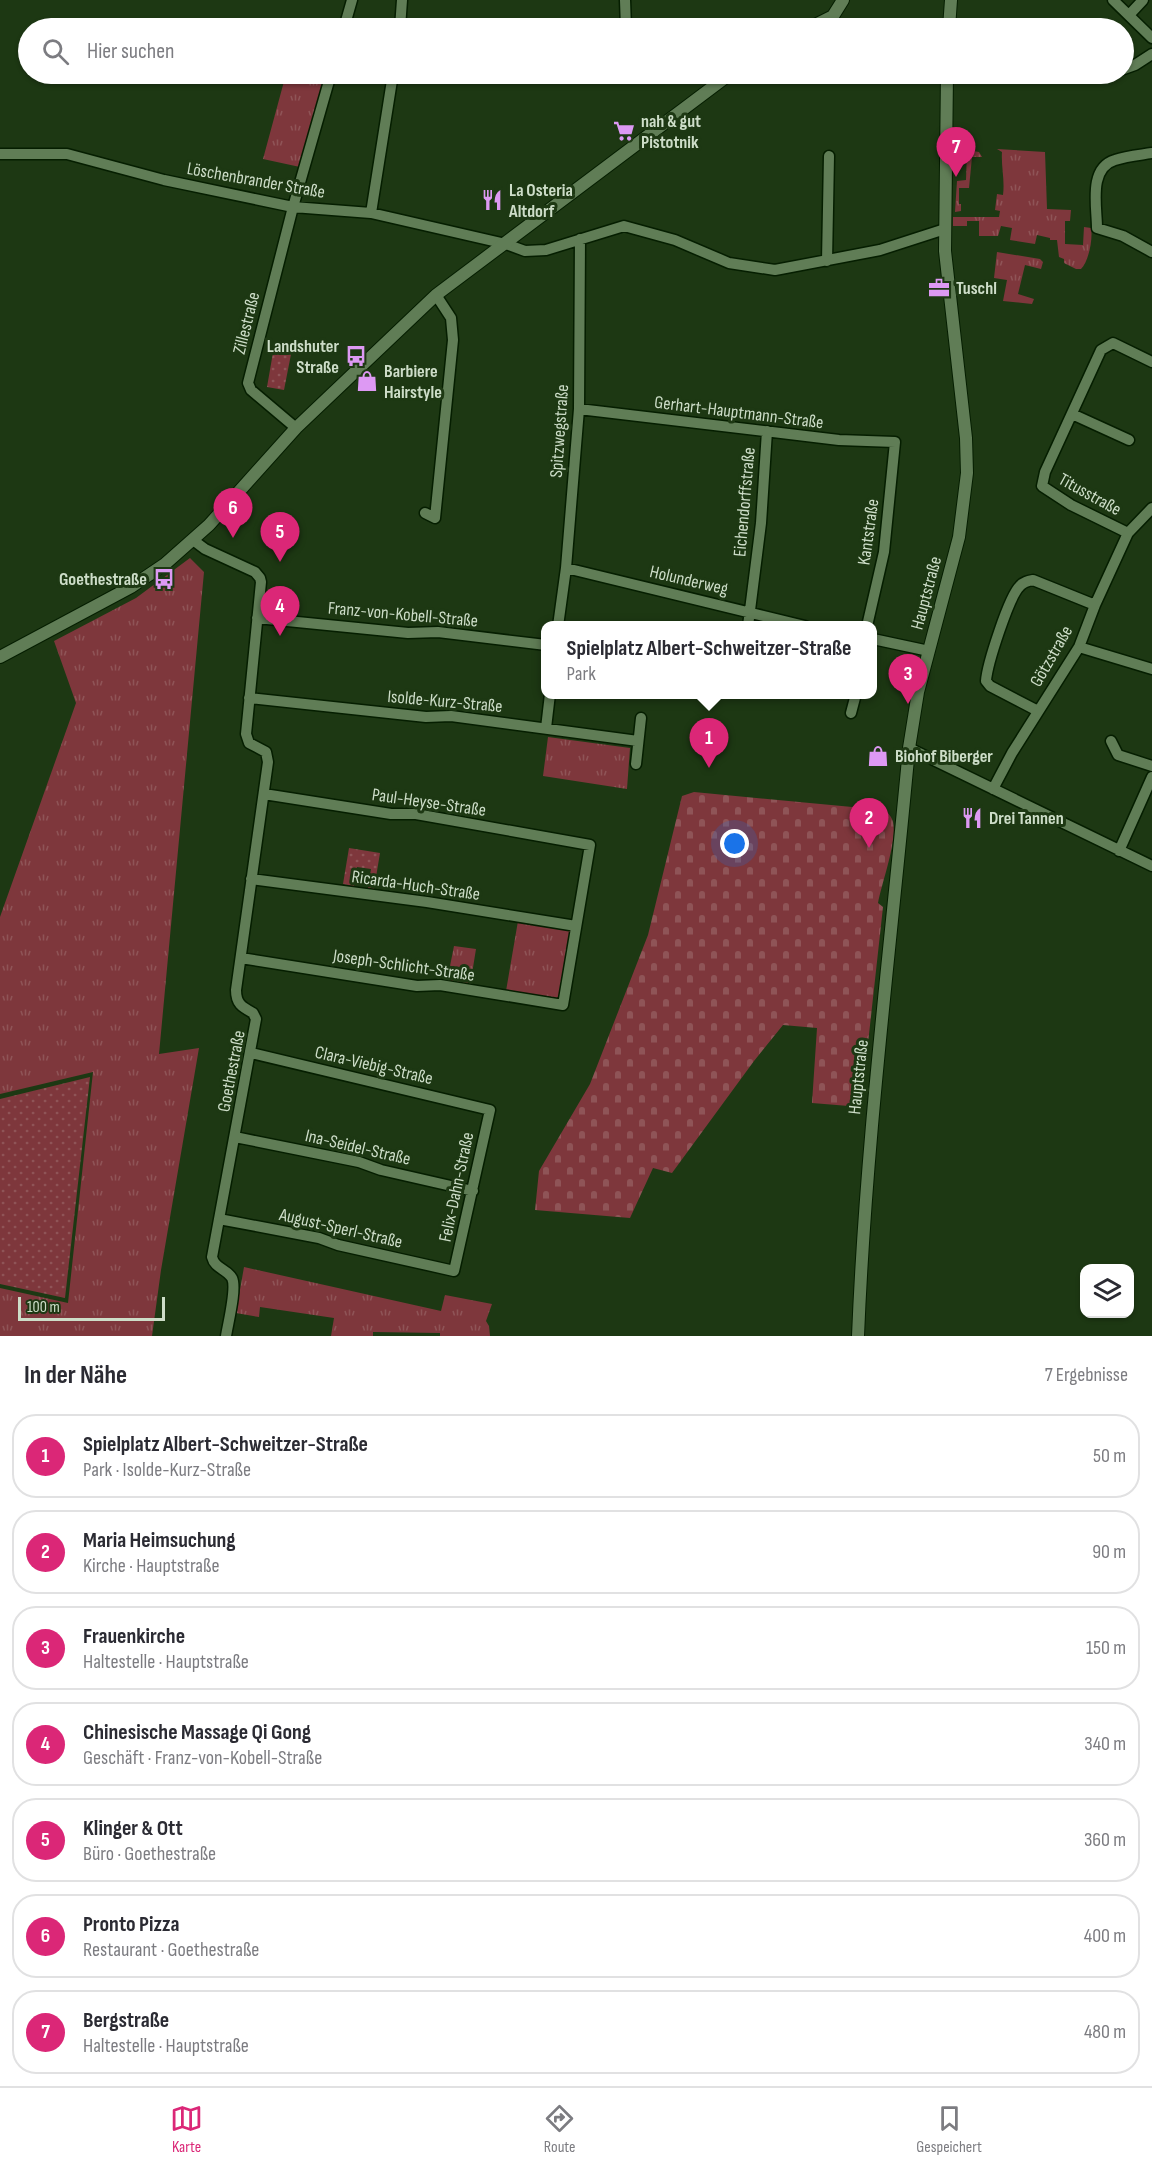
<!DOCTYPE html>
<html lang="de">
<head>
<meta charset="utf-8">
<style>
	:root { --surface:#fff; --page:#f7f7f7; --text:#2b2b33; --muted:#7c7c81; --line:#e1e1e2; --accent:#db2777 }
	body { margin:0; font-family:"Sofia Sans Condensed",sans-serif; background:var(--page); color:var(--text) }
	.controls { position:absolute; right:18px; bottom:18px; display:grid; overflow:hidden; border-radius:12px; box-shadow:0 2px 4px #0004 }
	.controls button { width:54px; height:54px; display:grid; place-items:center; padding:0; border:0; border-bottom:2px solid var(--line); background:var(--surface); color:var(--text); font:30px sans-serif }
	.scale { position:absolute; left:18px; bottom:15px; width:147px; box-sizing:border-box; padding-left:6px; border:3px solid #cdddc8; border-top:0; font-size:16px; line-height:21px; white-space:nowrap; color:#cdddc8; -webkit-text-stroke:4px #1d3813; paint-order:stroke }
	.you { position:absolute; left:735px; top:844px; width:21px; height:21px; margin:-15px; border:4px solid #fff; border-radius:50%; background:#1a73e8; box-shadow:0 0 0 9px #1a73e833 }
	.badge { display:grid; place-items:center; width:39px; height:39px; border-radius:50%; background:var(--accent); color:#fff; font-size:20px; font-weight:700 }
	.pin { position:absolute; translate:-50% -50px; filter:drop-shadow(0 2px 3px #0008) }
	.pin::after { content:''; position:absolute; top:32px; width:21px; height:18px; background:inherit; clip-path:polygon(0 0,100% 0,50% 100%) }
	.popup { position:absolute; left:541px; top:621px; width:336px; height:78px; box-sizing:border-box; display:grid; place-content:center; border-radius:12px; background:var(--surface); filter:drop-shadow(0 2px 4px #0005); font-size:20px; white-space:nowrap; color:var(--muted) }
	.popup b { font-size:22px; color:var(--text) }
	.popup::after { content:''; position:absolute; left:50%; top:100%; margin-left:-12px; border:12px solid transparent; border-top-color:var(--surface) }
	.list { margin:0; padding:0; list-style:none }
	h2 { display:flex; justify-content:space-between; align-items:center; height:78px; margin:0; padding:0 24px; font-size:26px }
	h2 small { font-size:20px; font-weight:400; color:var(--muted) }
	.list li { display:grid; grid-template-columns:39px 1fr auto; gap:18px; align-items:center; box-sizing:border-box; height:84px; margin:0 12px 12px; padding:0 12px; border:2px solid var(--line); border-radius:24px }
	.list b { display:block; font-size:22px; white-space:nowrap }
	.list p { margin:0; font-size:20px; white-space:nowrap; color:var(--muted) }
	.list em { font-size:20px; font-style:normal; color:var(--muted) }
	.icon { flex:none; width:33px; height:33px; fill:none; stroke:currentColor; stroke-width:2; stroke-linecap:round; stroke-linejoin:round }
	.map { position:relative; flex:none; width:1152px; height:1336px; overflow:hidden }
	.search { position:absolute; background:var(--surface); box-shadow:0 2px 4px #0004; left:18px; right:18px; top:18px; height:66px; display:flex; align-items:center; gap:15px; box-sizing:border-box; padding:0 21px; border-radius:33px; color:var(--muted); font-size:22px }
	.sheet { height:750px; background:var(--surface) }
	nav { display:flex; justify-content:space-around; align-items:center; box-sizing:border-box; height:84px; border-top:2px solid var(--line); background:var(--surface); font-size:16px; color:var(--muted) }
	nav a { display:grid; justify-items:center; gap:3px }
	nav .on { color:var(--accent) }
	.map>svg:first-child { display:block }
</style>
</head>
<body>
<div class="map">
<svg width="1152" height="1336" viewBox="0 0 1152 1336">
	<defs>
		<pattern id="grass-tufts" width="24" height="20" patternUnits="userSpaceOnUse" patternTransform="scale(1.5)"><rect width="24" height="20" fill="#7e373c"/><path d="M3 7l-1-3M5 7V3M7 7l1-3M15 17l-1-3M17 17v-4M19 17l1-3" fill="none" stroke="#8f5457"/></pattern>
		<pattern id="cemetery-stones" width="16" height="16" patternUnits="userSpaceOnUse" patternTransform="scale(1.5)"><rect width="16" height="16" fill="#7e373c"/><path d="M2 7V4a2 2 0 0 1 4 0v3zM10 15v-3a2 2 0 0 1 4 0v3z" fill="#8f5457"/></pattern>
		<pattern id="park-dots" width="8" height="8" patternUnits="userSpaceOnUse" patternTransform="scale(1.5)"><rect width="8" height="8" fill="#7e373c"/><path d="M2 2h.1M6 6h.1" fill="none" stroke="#8f5457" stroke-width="1.8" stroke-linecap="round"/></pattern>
	</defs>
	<rect width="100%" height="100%" fill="#1d3813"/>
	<path fill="url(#grass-tufts)" d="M 286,74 L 324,82 L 300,167 L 263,159 Z
		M 997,149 L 1045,152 L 1047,209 L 1071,210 L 1070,221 L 1065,221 L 1065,244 L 1083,245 L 1084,227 L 1091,228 C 1093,238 1089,261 1081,269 L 1076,269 L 1064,263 L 1064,259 L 1059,257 L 1057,240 L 1050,240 L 1050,238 L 1037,235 L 1035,244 L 1010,240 L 1012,228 L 1001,226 L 998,236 L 979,236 L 979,221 L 967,221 L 967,226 L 953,226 L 953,217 L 999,217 L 1000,211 L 995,210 L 997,194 L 1003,195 C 1005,180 1001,167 1002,152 Z
		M 967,150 L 979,152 L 982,157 L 972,157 L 969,188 L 959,188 L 959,204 L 961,204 L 961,211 L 955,212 L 957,181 L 966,180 Z
		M 997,252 L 1040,259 L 1043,262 L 1041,269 L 1025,265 L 1018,294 L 1034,299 L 1032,304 L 1003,301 L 1007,280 L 994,278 Z
		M 190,558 L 204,572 L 159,1054 L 199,1048 L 161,1270 L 152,1336 L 0,1336 L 0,1288 L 68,1303 L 93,1072 L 0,1094 L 0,917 L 76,703 L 54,641 L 136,598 Z
		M 548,737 L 630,748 L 627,789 L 543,776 Z
		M 518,921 L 571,931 L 559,999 L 506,991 Z
		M 454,946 L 476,949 L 470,986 L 447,981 Z
		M 244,1267 L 441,1311 L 445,1295 L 492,1304 L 486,1321 L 489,1326 L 490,1336 L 440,1336 L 440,1333 L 373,1332 L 373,1336 L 331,1336 L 334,1318 L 260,1307 L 259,1317 L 236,1313 Z"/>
	<path fill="url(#cemetery-stones)" d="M 694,792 L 884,810 C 888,813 892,817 893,822 C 897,842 882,882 878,903 L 883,907 L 861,1107 L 812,1103 L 817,1028 L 783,1025 L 754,1061 L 672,1173 L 653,1168 L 630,1218 L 535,1210 L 539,1171 L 590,1084 L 648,935 L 682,796 Z"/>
	<path fill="url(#park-dots)" d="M 275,341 L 293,344 L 284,390 L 267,387 Z
		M 349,848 L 380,853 L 374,889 L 368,888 L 371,869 L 357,867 L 354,886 L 343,884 Z
		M 90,1077 L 65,1298 L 0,1284 L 0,1099 Z"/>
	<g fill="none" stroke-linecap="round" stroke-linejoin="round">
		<defs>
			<path id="minor" d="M 625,0 L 626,28
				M 1113,0 L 1152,38
				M 1129,15 L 1143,0
				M 344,28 L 352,0
				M 400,28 L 402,0
				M 1124,69 L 1135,65 L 1152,54
				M 1152,153 C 1140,155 1127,156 1115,160 C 1088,168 1097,207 1097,228 L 1123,236 L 1152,252
				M 0,154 L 67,154 L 164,180 L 293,207 L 371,213 L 506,244 L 525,251 L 546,250 L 624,226 L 675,240 L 729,263 L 775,270 L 880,250 L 945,229
				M 371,213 L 393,74
				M 827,261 L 829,156
				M 579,409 L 839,440 L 895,442 L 884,552 L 867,626
				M 1072,414 L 1129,440
				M 296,428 L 251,390 L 248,383 L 293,207 L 331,74
				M 425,513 L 435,518 L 453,340 L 451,318 L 436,295
				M 1128,533 L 1071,505 L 1042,486 L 1045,472 L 1101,350 L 1113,343 L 1152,362
				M 193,540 L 205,549 L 255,572 L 260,578 L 261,582 L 246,734 L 249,743 L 266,752 L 268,762 L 236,990 C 236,1004 242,1007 253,1013 L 256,1019 L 212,1257 C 215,1269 226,1268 232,1278 C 237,1288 228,1323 226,1336
				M 566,568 L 805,626
				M 257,618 L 408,633 L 438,632 L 546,645
				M 558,626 L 566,568 L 579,409 L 580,239
				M 748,626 L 761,523 L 767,431
				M 873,639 L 929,651
				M 1079,647 L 1152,669
				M 249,698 L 426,717 L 451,716 L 638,741
				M 1038,711 L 990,686 L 986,681 C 987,665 1009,596 1020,586 C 1023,582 1028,581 1033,580 L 1095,605
				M 851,713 L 856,694
				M 546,728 L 550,694
				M 1111,741 L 1118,755 L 1152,766
				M 909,748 L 1152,866
				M 636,764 L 641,718
				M 993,789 L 1012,753 L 1079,647 L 1095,605 L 1128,533 L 1152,508
				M 1119,851 L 1152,777
				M 251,879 L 427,902 L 576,926
				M 241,958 L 417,986 L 440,985 L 563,1005 L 590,845 L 416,814 L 391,814 L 264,794
				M 235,1137 L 359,1162 L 381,1170 L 473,1191
				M 219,1219 L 319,1238 L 338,1245 L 454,1271 L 490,1110 L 251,1053"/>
			<path id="tertiary" d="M 809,28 L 833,16 L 843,0
				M 949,28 L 951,0
				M 0,657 L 131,587 L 165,564 L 209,525 L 296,428 L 436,295 L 730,74
				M 858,1336 C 866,1139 891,944 909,748 L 918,692 L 959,537 L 967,473 L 966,438 L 945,251 L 947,74"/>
		</defs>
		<use href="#minor" stroke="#051e00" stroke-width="13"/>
		<use href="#tertiary" stroke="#051e00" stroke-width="14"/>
		<use href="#minor" stroke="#607d56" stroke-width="10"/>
		<use href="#tertiary" stroke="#607d56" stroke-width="12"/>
	</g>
	<defs>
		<symbol id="supermarket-bare" viewBox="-9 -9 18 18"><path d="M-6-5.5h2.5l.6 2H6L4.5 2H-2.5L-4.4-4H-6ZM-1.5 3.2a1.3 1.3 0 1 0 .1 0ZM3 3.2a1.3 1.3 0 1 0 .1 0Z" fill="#dd99f3" stroke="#1d3813" stroke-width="2.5" paint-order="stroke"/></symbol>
		<symbol id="restaurant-bare" viewBox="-9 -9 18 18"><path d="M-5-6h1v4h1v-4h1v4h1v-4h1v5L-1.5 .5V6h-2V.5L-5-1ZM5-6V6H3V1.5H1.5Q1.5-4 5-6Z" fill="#dd99f3" stroke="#1d3813" stroke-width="2.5" paint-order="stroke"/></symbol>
		<symbol id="office-bare" viewBox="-9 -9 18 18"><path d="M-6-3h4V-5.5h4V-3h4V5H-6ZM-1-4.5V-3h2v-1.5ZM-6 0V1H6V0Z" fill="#dd99f3" stroke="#1d3813" stroke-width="2.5" paint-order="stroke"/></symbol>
		<symbol id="bus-bare" viewBox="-9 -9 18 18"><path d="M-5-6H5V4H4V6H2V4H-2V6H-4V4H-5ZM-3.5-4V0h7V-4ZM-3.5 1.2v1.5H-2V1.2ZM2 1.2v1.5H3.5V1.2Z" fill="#dd99f3" stroke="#1d3813" stroke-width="2.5" paint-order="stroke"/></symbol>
		<symbol id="shop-bare" viewBox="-9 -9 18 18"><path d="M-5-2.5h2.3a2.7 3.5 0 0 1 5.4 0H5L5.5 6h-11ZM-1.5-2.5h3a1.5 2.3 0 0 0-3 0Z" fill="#dd99f3" stroke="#1d3813" stroke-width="2.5" paint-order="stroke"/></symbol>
	</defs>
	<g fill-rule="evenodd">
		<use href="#supermarket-bare" x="609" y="116" width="30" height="30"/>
		<use href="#restaurant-bare" x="477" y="185" width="30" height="30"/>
		<use href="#office-bare" x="924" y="273" width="30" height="30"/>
		<use href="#bus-bare" x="341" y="341" width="30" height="30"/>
		<use href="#shop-bare" x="352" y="366" width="30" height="30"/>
		<use href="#bus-bare" x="149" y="564" width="30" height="30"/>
		<use href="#shop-bare" x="863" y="741" width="30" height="30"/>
		<use href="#restaurant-bare" x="957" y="803" width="30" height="30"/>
	</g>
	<g text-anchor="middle" stroke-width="6" stroke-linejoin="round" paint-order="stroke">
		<g font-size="18" font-weight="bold" fill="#cdddc8" stroke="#1d3813" text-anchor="start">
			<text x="641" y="127">nah &amp; gut<tspan x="641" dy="21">Pistotnik</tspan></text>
			<text x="509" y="196">La Osteria<tspan x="509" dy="21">Altdorf</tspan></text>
			<text x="956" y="294">Tuschl</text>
			<text x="339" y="352" text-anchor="end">Landshuter<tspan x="339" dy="21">Straße</tspan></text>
			<text x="384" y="377">Barbiere<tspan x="384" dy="21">Hairstyle</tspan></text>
			<text x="147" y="585" text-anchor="end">Goethestraße</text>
			<text x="895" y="762">Biohof Biberger</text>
			<text x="989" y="824">Drei Tannen</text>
		</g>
		<g font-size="18" fill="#cdddc8" stroke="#1d3813">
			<text transform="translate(256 180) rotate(10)" y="6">Löschenbrander Straße</text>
			<text transform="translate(246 323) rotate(-76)" y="6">Zillestraße</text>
			<text transform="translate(739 412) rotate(7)" y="6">Gerhart-Hauptmann-Straße</text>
			<text transform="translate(559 431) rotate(-86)" y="6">Spitzwegstraße</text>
			<text transform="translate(1090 494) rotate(29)" y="6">Titusstraße</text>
			<text transform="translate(744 502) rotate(-85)" y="6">Eichendorffstraße</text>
			<text transform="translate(868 532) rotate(-82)" y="6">Kantstraße</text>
			<text transform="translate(689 580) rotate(13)" y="6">Holunderweg</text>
			<text transform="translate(926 593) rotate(-75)" y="6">Hauptstraße</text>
			<text transform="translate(403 614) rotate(5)" y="6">Franz-von-Kobell-Straße</text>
			<text transform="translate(1051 656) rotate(-60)" y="6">Götzstraße</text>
			<text transform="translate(445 701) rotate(5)" y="6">Isolde-Kurz-Straße</text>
			<text transform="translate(429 802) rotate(8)" y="6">Paul-Heyse-Straße</text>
			<text transform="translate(416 885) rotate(8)" y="6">Ricarda-Huch-Straße</text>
			<text transform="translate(404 965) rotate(8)" y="6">Joseph-Schlicht-Straße</text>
			<text transform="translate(374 1065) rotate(13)" y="6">Clara-Viebig-Straße</text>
			<text transform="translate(231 1071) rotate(-79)" y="6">Goethestraße</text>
			<text transform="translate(858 1077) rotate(-84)" y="6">Hauptstraße</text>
			<text transform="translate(358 1147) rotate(13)" y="6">Ina-Seidel-Straße</text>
			<text transform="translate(456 1187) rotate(-78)" y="6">Felix-Dahn-Straße</text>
			<text transform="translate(341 1228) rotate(13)" y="6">August-Sperl-Straße</text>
		</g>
	</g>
</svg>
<div class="controls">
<button><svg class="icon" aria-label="layers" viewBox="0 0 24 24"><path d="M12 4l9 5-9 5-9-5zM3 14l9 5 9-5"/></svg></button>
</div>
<div class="scale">100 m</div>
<div class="you"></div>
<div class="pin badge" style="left:709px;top:768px">1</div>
<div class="popup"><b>Spielplatz Albert-Schweitzer-Straße</b>Park</div>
<div class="pin badge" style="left:869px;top:848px">2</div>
<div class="pin badge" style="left:908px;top:704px">3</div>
<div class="pin badge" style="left:280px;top:636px">4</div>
<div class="pin badge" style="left:280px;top:562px">5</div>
<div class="pin badge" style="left:233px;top:538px">6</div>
<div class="pin badge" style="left:956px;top:177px">7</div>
<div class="search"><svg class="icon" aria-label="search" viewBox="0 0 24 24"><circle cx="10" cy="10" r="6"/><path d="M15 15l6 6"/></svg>Hier suchen</div>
</div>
<section class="sheet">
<h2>In der Nähe<small>7 Ergebnisse</small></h2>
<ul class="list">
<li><span class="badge">1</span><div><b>Spielplatz Albert-Schweitzer-Straße</b><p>Park · Isolde-Kurz-Straße</p></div><em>50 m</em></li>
<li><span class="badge">2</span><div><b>Maria Heimsuchung</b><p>Kirche · Hauptstraße</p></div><em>90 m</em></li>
<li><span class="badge">3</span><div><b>Frauenkirche</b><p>Haltestelle · Hauptstraße</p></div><em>150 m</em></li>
<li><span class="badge">4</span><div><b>Chinesische Massage Qi Gong</b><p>Geschäft · Franz-von-Kobell-Straße</p></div><em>340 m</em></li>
<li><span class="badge">5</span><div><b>Klinger &amp; Ott</b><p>Büro · Goethestraße</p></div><em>360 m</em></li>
<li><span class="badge">6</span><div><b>Pronto Pizza</b><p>Restaurant · Goethestraße</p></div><em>400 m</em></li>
<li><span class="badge">7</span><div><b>Bergstraße</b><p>Haltestelle · Hauptstraße</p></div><em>480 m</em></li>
</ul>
</section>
<nav>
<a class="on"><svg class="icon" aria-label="map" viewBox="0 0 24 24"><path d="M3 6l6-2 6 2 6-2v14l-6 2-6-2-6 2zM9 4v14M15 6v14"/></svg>Karte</a>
<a><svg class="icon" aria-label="directions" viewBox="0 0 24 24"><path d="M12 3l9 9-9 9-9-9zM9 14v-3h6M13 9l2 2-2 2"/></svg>Route</a>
<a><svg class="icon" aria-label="saved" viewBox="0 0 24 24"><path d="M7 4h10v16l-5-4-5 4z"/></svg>Gespeichert</a>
</nav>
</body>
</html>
